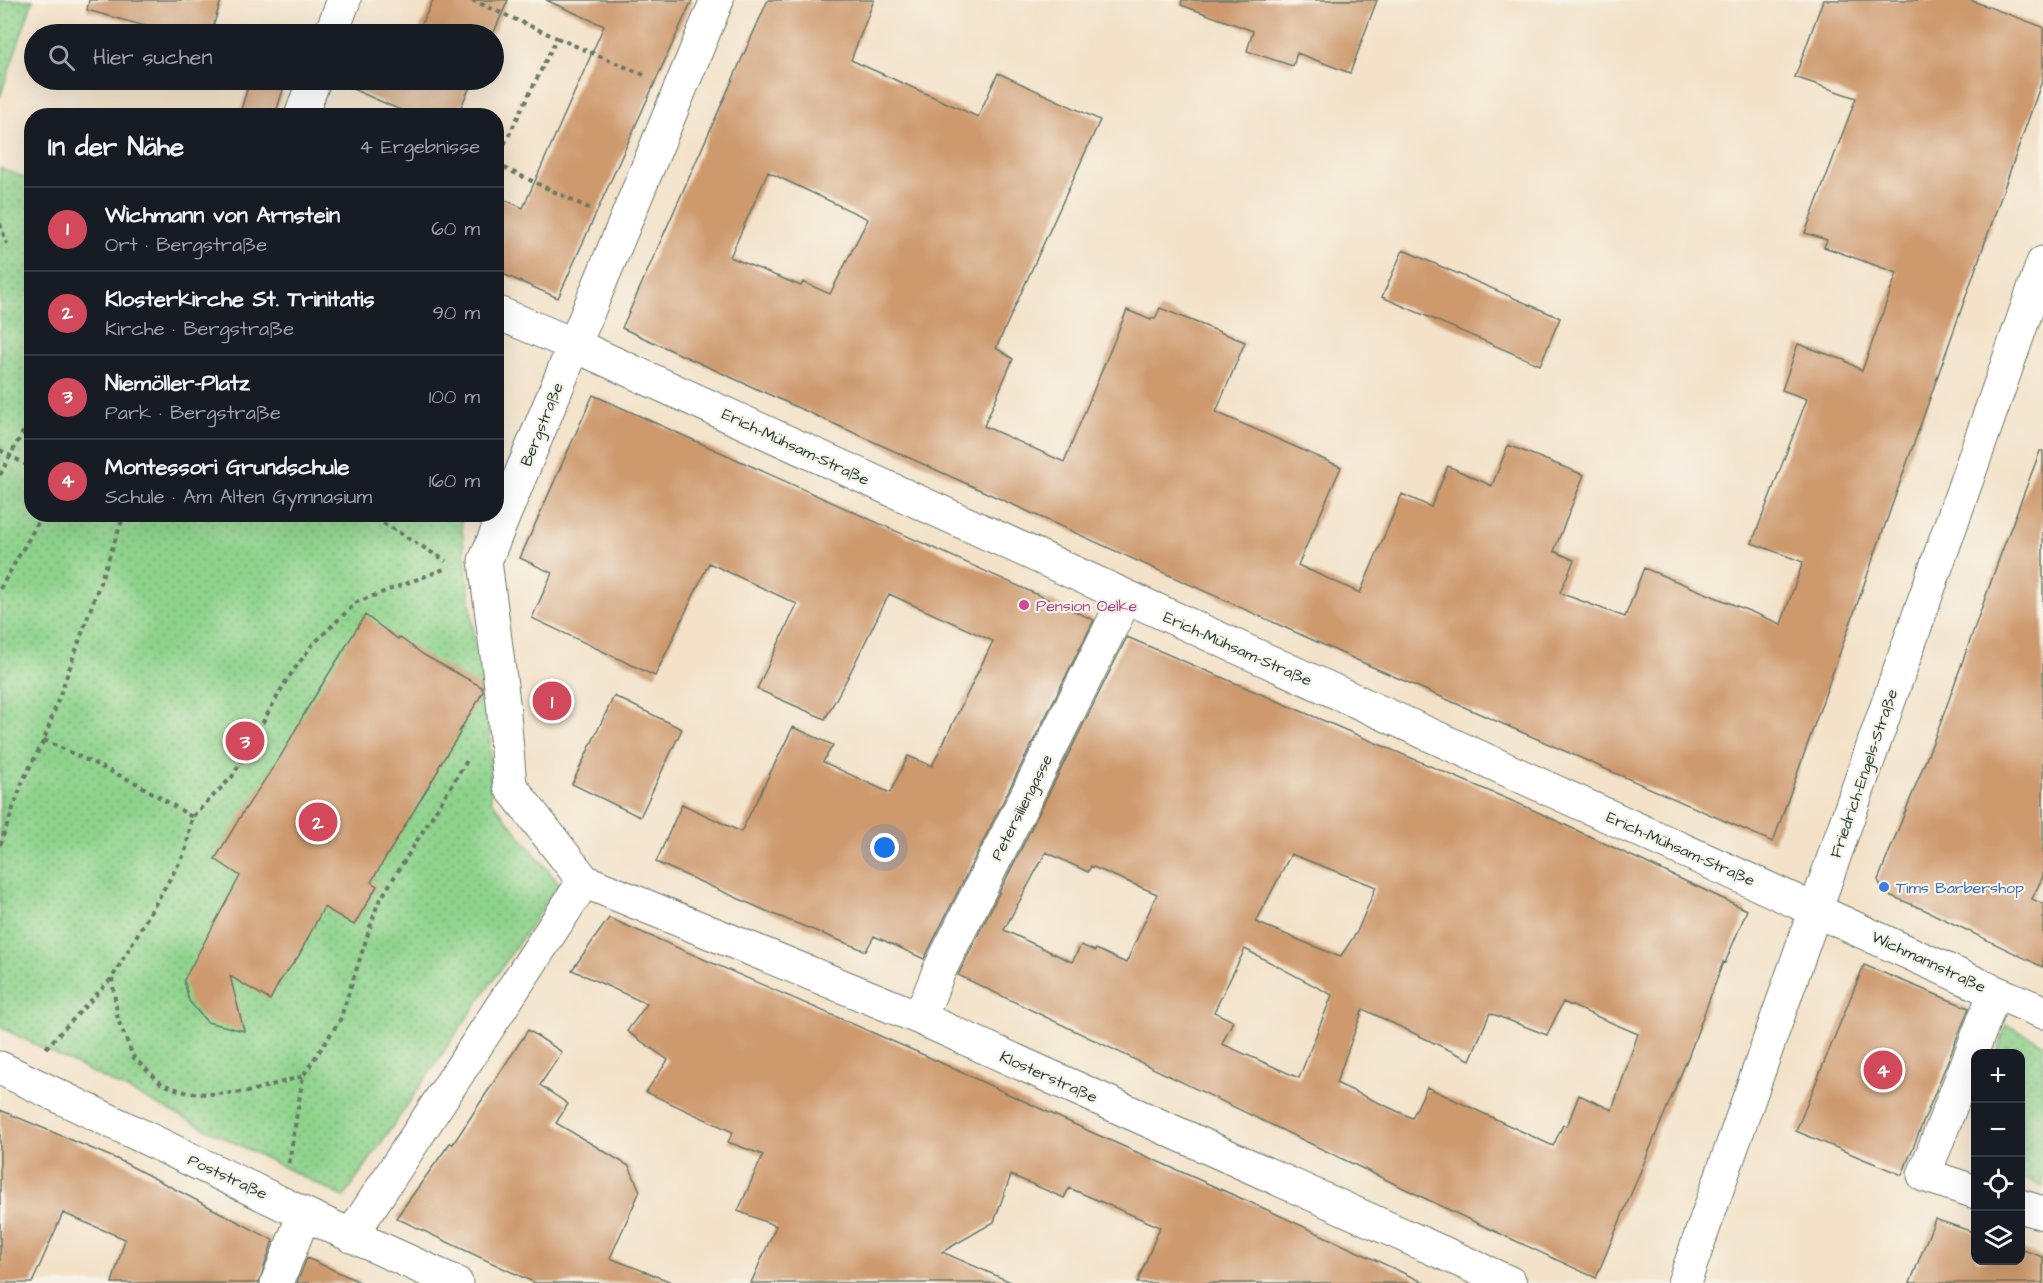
<!DOCTYPE html>
<html lang="de">
<head>
<meta charset="utf-8">
<style>
	:root { --surface:#171b24; --page:#242831; --text:#f1f3f6; --muted:#9ea1a6; --line:#363941; --accent:#d1495b }
	body { margin:0; font-family:"Architects Daughter",sans-serif; background:var(--page); color:var(--text) }
	.controls { position:absolute; right:18px; bottom:18px; display:grid; overflow:hidden; border-radius:12px; box-shadow:0 6px 24px #0002 }
	.controls button { width:54px; height:54px; display:grid; place-items:center; padding:0; border:0; border-bottom:2px solid var(--line); background:var(--surface); color:var(--text); font:30px sans-serif }
	.you { position:absolute; left:885px; top:848px; width:21px; height:21px; margin:-15px; border:4px solid #fff; border-radius:50%; background:#1a73e8; box-shadow:0 0 0 9px #1a73e833 }
	.badge { display:grid; place-items:center; width:39px; height:39px; border-radius:50%; background:var(--accent); color:#fff; font-size:20px; font-weight:700 }
	.pin { position:absolute; translate:-50% -50%; border:3px solid #fff; box-shadow:0 2px 6px #0006 }
	.list { margin:0; padding:0; list-style:none }
	h2 { display:flex; justify-content:space-between; align-items:center; height:78px; margin:0; padding:0 24px; font-size:26px }
	h2 small { font-size:20px; font-weight:400; color:var(--muted) }
	.list li { display:grid; grid-template-columns:39px 1fr auto; gap:18px; align-items:center; box-sizing:border-box; height:84px; padding:0 24px; border-top:2px solid var(--line) }
	.list b { display:block; font-size:22px; white-space:nowrap }
	.list p { margin:0; font-size:20px; white-space:nowrap; color:var(--muted) }
	.list em { font-size:20px; font-style:normal; color:var(--muted) }
	.icon { flex:none; width:33px; height:33px; fill:none; stroke:currentColor; stroke-width:2; stroke-linecap:round; stroke-linejoin:round }
	.map { position:relative; flex:none; width:2043px; height:1283px; overflow:hidden }
	.search { position:absolute; background:var(--surface); box-shadow:0 6px 24px #0002; left:24px; top:24px; width:480px; height:66px; display:flex; align-items:center; gap:15px; box-sizing:border-box; padding:0 21px; border-radius:33px; color:var(--muted); font-size:22px }
	.panel { position:absolute; background:var(--surface); box-shadow:0 6px 24px #0002; left:24px; top:108px; width:480px; height:414px; border-radius:24px }
	.map>svg:first-child { display:block }
</style>
</head>
<body>
<div class="map">
<svg width="2043" height="1283" viewBox="0 0 2043 1283">
	<defs>
		<pattern id="grass-dots" width="8" height="8" patternUnits="userSpaceOnUse" patternTransform="scale(1.5)"><rect width="8" height="8" fill="#8ed38c"/><path d="M2 2h.1M6 6h.1" fill="none" stroke="#73ac73" stroke-width="1.8" stroke-linecap="round"/></pattern>
	</defs>
	<rect width="100%" height="100%" fill="#f7f3e8"/>
	<filter id="ink" filterUnits="userSpaceOnUse"><feTurbulence type="fractalNoise" baseFrequency=".0167" numOctaves="2"/><feDisplacementMap in="SourceGraphic" scale="12" xChannelSelector="R" yChannelSelector="G"/><feConvolveMatrix kernelMatrix="1 2 1 2 8 2 1 2 1" color-interpolation-filters="sRGB"/></filter>
	<filter id="wash" filterUnits="userSpaceOnUse"><feTurbulence type="fractalNoise" baseFrequency=".008" numOctaves="4" result="noise"/><feDisplacementMap in="SourceGraphic" scale="24" xChannelSelector="R" yChannelSelector="G"/><feGaussianBlur stdDeviation="1.35" result="paint"/><feColorMatrix in="noise" values="0 0 0 0 0 0 0 0 0 0 0 0 0 0 0 0 0 1.4 0 .05"/><feComposite in="paint" operator="in"/></filter>
	<g filter="url(#wash)">
		<rect width="100%" height="100%" fill="#f3e2c9"/>
		<path fill="url(#grass-dots)" stroke="#568860" stroke-width="1.5" d="M 0,0 L 33,0 L 0,97 Z
			M 0,168 L 31,180 L 32,514 L 450,514 L 461,520 L 475,646 L 489,682 L 491,800 L 559,884 L 344,1197 L 0,1027 Z
			M 2006,1025 L 2043,1043 L 2043,1186 L 2021,1178 L 2020,1054 L 1997,1053 Z"/>
		<g id="blocks">
			<path fill="#cd996d" fill-rule="evenodd" d="M 89,0 L 221,0 L 211,34 L 174,34 L 87,10 Z
				M 433,0 L 508,0 L 493,34 L 417,34 Z
				M 546,0 L 692,0 L 558,298 L 496,271 L 496,196 L 523,208 L 604,26 Z
				M 768,0 L 874,0 L 851,60 L 978,117 L 998,73 L 1100,120 L 996,348 L 1013,359 L 984,426 L 1064,462 L 1127,310 L 1151,320 L 1152,318 L 1155,319 L 1160,308 L 1245,342 L 1216,412 L 1341,467 L 1298,565 L 1360,593 L 1402,494 L 1431,507 L 1448,466 L 1492,486 L 1508,445 L 1584,475 L 1554,551 L 1574,560 L 1560,593 L 1625,617 L 1644,568 L 1781,624 L 1803,562 L 1752,543 L 1807,399 L 1782,390 L 1798,344 L 1844,360 L 1862,371 L 1897,273 L 1824,247 L 1827,240 L 1805,233 L 1856,98 L 1795,77 L 1823,0 L 1970,0 L 2043,27 L 2043,78 L 1773,842 L 1368,665 L 622,328 ZM 768,172 L 868,219 L 830,294 L 803,282 L 801,286 L 730,257 Z
				M 1182,0 L 1377,0 L 1350,73 L 1297,53 L 1293,66 L 1247,51 L 1253,31 L 1181,5 Z
				M 250,80 L 286,80 L 275,116 L 239,116 Z
				M 332,80 L 473,80 L 457,116 L 414,116 Z
				M 1403,250 L 1560,318 L 1540,365 L 1382,297 Z
				M 593,395 L 1094,620 L 924,959 L 874,936 L 866,951 L 773,914 L 656,862 L 682,804 L 741,832 L 793,727 L 833,745 L 823,762 L 890,793 L 908,756 L 932,766 L 993,641 L 889,594 L 848,677 L 825,719 L 757,689 L 797,604 L 709,563 L 655,676 L 532,618 L 552,573 L 520,558 Z
				M 2040,451 L 2043,451 L 2043,876 L 2032,899 L 2043,904 L 2043,967 L 1925,910 L 1884,893 L 1878,880 L 1941,722 L 1999,559 Z
				M 365,615 L 398,639 L 399,637 L 424,655 L 482,687 L 483,692 L 459,732 L 460,733 L 438,768 L 439,769 L 371,882 L 377,886 L 354,925 L 324,907 L 298,957 L 280,981 L 270,1000 L 230,976 L 244,1031 L 207,1022 L 189,1001 L 184,980 L 240,876 L 215,859 L 242,814 L 282,754 L 307,709 Z
				M 1127,637 L 1531,809 L 1747,910 L 1725,963 L 1723,962 L 1689,1055 L 1596,1278 L 1464,1217 L 958,975 ZM 1046,852 L 1088,872 L 1091,866 L 1157,894 L 1126,963 L 1096,949 L 1095,951 L 1081,945 L 1072,962 L 1004,930 ZM 1291,854 L 1376,887 L 1357,932 L 1340,957 L 1256,922 ZM 1245,949 L 1332,995 L 1299,1078 L 1222,1044 L 1233,1021 L 1214,1012 ZM 1563,1002 L 1638,1034 L 1612,1110 L 1579,1095 L 1567,1126 L 1563,1125 L 1553,1146 L 1427,1087 L 1412,1118 L 1336,1083 L 1363,1009 L 1470,1060 L 1490,1013 L 1547,1035 Z
				M 614,696 L 682,729 L 640,817 L 572,784 Z
				M 609,918 L 924,1055 L 1091,1132 L 1272,1212 L 1425,1283 L 1137,1283 L 1160,1227 L 1069,1188 L 1064,1198 L 1011,1175 L 994,1222 L 942,1252 L 1013,1283 L 751,1283 L 776,1226 L 738,1211 L 763,1155 L 728,1142 L 733,1132 L 646,1092 L 668,1060 L 627,1031 L 647,1004 L 572,970 Z
				M 1864,965 L 1969,1008 L 1902,1175 L 1796,1131 Z
				M 528,1030 L 562,1052 L 540,1085 L 568,1104 L 556,1123 L 629,1166 L 640,1191 L 610,1258 L 669,1281 L 668,1283 L 535,1283 L 396,1218 L 450,1143 L 453,1144 Z
				M 0,1110 L 119,1160 L 273,1240 L 259,1283 L 112,1283 L 125,1239 L 63,1213 L 32,1283 L 0,1283 Z
				M 1935,1219 L 1976,1233 L 1976,1260 L 2020,1260 L 2020,1249 L 2043,1257 L 2043,1283 L 1910,1283 Z
				M 307,1258 L 362,1283 L 297,1283 Z"/>
		</g>
	</g>
	<g filter="url(#ink)">
		<use href="#blocks" fill-opacity="0" stroke="#697768" stroke-width="1.5"/>
		<g fill="none" stroke-linecap="round" stroke-linejoin="round">
			<defs>
				<path id="minor" d="M 331,34 L 344,0
					M 301,116 L 314,80
					M 496,312 L 574,345 L 1995,992 L 2043,1012
					M 584,881 L 920,1018 L 1510,1283
					M 584,881 L 510,786 L 503,702 L 485,561 L 717,0
					M 920,1018 L 939,971 L 1126,597
					M 0,1068 L 304,1214 L 456,1283
					M 1976,1192 L 1924,1175 L 1995,992
					M 2020,1206 L 2043,1213
					M 351,1236 L 584,881
					M 277,1283 L 304,1214
					M 1684,1283 L 2043,263"/>
			</defs>
			<use href="#minor" stroke="#697768" stroke-width="35"/>
			<path stroke="#697768" stroke-width="4" stroke-dasharray="4.5 4.5" stroke-linecap="butt" d="M 472,0 L 557,38 L 496,161
				M 557,38 L 644,75
				M 496,164 L 591,209
				M 0,224 L 7,244
				M 0,450 L 32,468
				M 0,475 L 32,415
				M 116,514 L 123,518 L 125,514
				M 368,514 L 446,561
				M 0,589 L 43,514
				M 44,740 L 138,784 L 192,817
				M 0,845 L 23,780 L 44,740 L 123,518 L 134,514
				M 112,978 L 118,1020 L 134,1058 L 162,1084 L 188,1093 L 214,1094 L 247,1092 L 303,1076
				M 46,1048 L 112,978 L 185,853 L 192,817 L 232,777 L 286,681 L 312,645 L 357,602 L 447,568
				M 289,1163 L 303,1076 L 340,1020 L 378,903 L 468,759"/>
			<use href="#minor" stroke="#fff" stroke-width="33"/>
		</g>
	</g>
	<circle fill="#d1479c" stroke="#f7f3e8" stroke-width="2" cx="1024" cy="605" r="6"/>
	<circle fill="#3f7fe0" stroke="#f7f3e8" stroke-width="2" cx="1884" cy="887" r="6"/>
	<g text-anchor="middle" stroke-width="4.5" stroke-linejoin="round" paint-order="stroke">
		<g font-size="16" fill="#1f3d34" stroke="#f7f3e8">
			<text transform="translate(541 424) rotate(-68)" y="6">Bergstraße</text>
			<text transform="translate(796 446) rotate(25)" y="6">Erich-Mühsam-Straße</text>
			<text transform="translate(1238 648) rotate(24)" y="6">Erich-Mühsam-Straße</text>
			<text transform="translate(1863 773) rotate(-71)" y="6">Friedrich-Engels-Straße</text>
			<text transform="translate(1021 807) rotate(-63)" y="6">Petersiliengasse</text>
			<text transform="translate(1681 848) rotate(24)" y="6">Erich-Mühsam-Straße</text>
			<text transform="translate(1929 961) rotate(25)" y="6">Wichmannstraße</text>
			<text transform="translate(1049 1076) rotate(24)" y="6">Klosterstraße</text>
			<text transform="translate(228 1176) rotate(25)" y="6">Poststraße</text>
		</g>
		<g font-size="16" fill="#b23c85" stroke="#f7f3e8" text-anchor="start">
			<text x="1036" y="611">Pension Oelke</text>
		</g>
		<g font-size="16" fill="#366cbe" stroke="#f7f3e8" text-anchor="start">
			<text x="1896" y="893">Tims Barbershop</text>
		</g>
	</g>
</svg>
<div class="controls">
<button>+</button>
<button>−</button>
<button><svg class="icon" aria-label="locate" viewBox="0 0 24 24"><circle cx="12" cy="12" r="6"/><path d="M12 2v4M12 18v4M2 12h4M18 12h4"/></svg></button>
<button><svg class="icon" aria-label="layers" viewBox="0 0 24 24"><path d="M12 4l9 5-9 5-9-5zM3 14l9 5 9-5"/></svg></button>
</div>
<div class="you"></div>
<div class="pin badge" style="left:552px;top:701px">1</div>
<div class="pin badge" style="left:318px;top:822px">2</div>
<div class="pin badge" style="left:245px;top:741px">3</div>
<div class="pin badge" style="left:1883px;top:1070px">4</div>
<div class="search"><svg class="icon" aria-label="search" viewBox="0 0 24 24"><circle cx="10" cy="10" r="6"/><path d="M15 15l6 6"/></svg>Hier suchen</div>
<section class="panel">
<h2>In der Nähe<small>4 Ergebnisse</small></h2>
<ul class="list">
<li><span class="badge">1</span><div><b>Wichmann von Arnstein</b><p>Ort · Bergstraße</p></div><em>60 m</em></li>
<li><span class="badge">2</span><div><b>Klosterkirche St. Trinitatis</b><p>Kirche · Bergstraße</p></div><em>90 m</em></li>
<li><span class="badge">3</span><div><b>Niemöller-Platz</b><p>Park · Bergstraße</p></div><em>100 m</em></li>
<li><span class="badge">4</span><div><b>Montessori Grundschule</b><p>Schule · Am Alten Gymnasium</p></div><em>160 m</em></li>
</ul>
</section>
</div>
</body>
</html>
